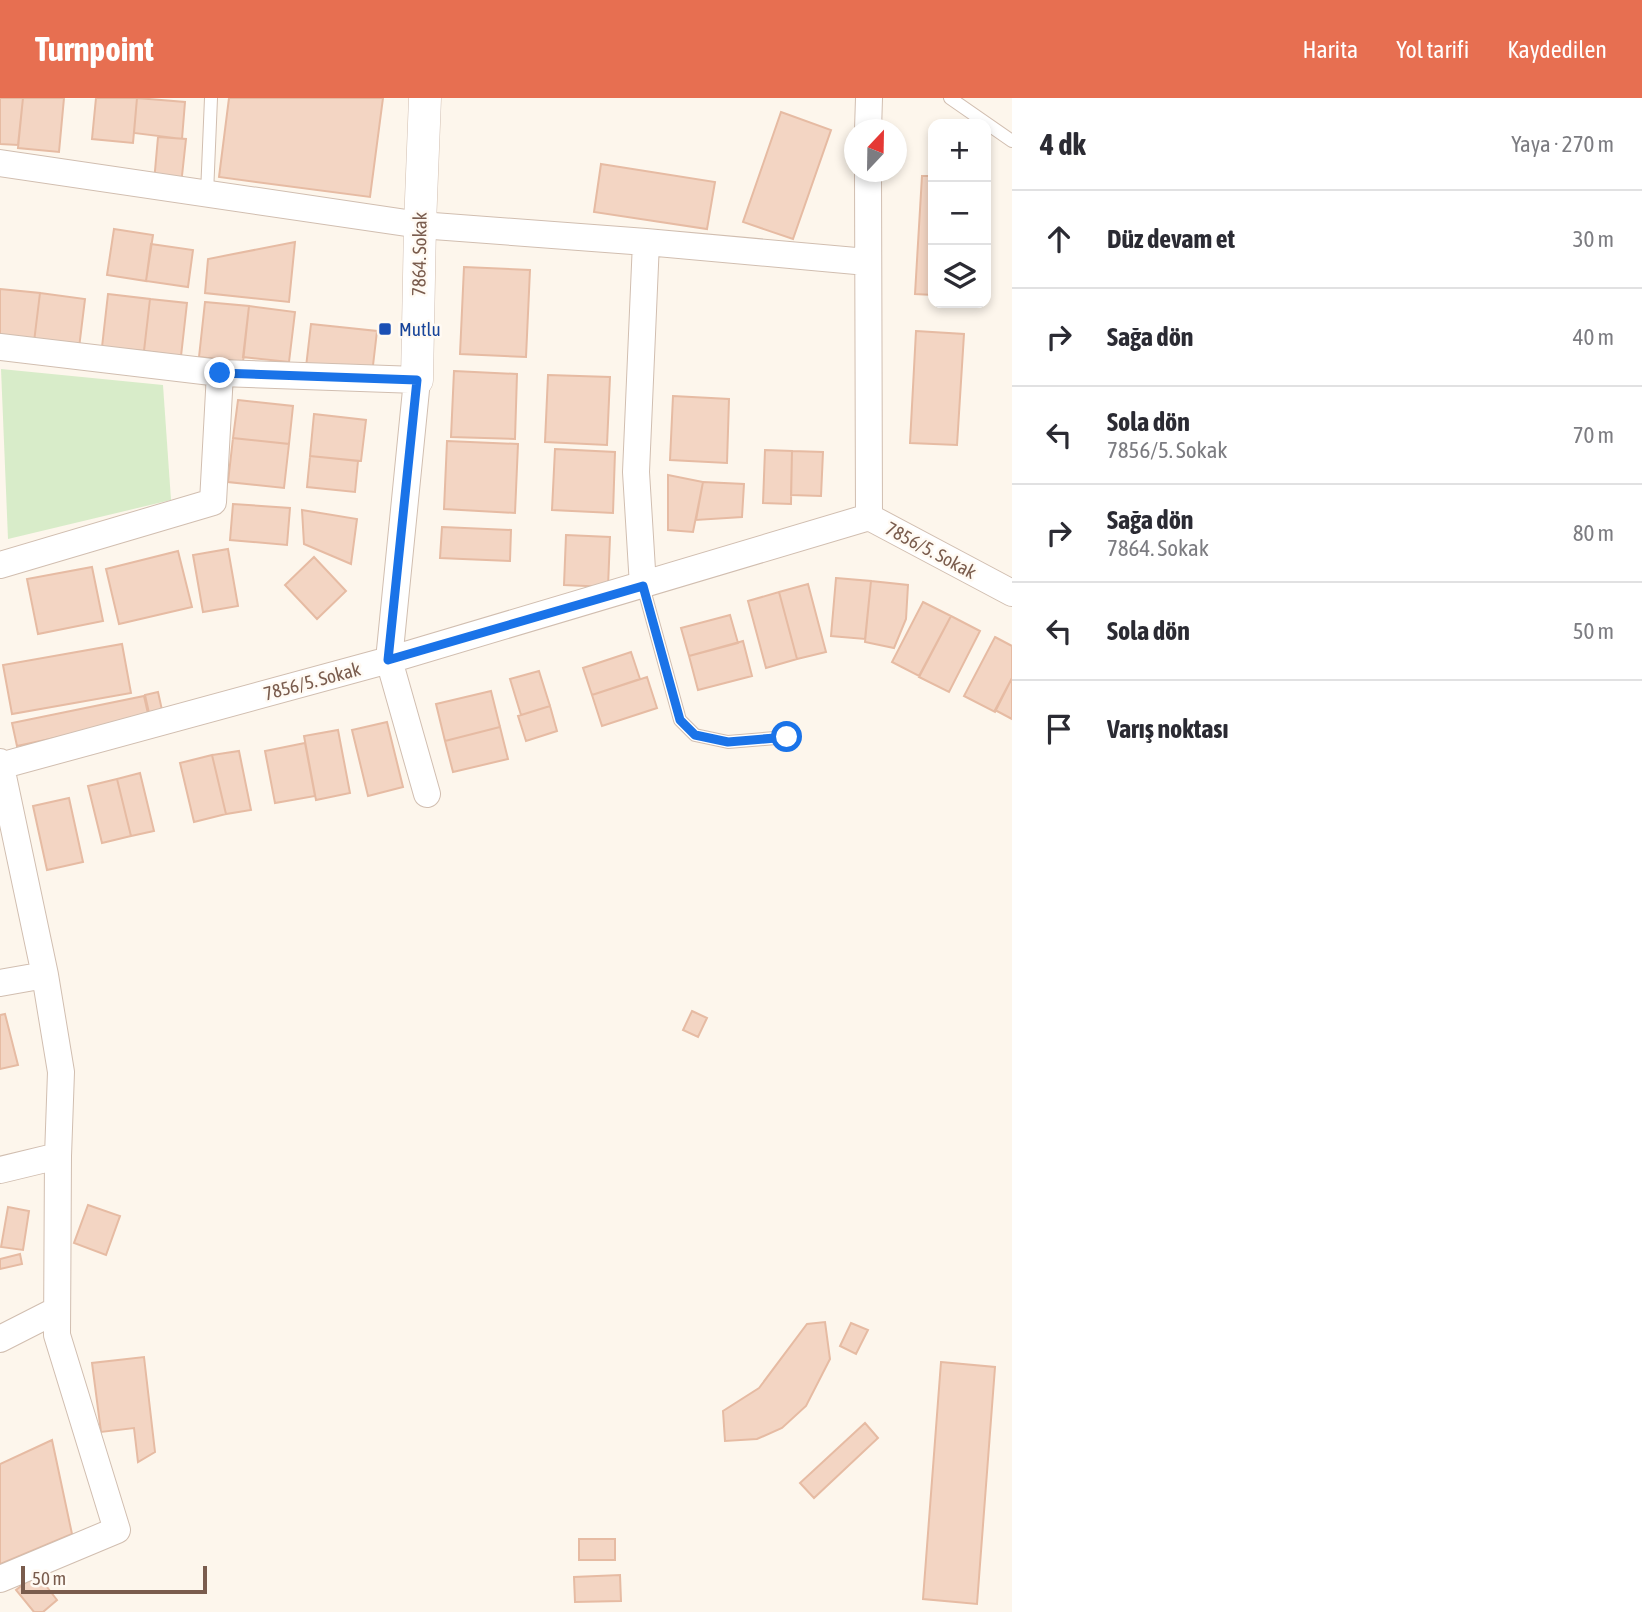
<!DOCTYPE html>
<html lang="tr">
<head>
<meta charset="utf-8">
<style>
	:root { --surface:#fff; --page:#f2f2f3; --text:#2b2b33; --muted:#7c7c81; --line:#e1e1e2; --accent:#e76f51 }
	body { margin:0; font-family:"Asap Condensed",sans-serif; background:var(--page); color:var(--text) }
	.controls { position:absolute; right:21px; top:21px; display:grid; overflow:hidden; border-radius:14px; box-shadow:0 4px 10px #0003 }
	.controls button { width:63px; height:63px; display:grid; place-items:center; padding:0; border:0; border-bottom:2px solid var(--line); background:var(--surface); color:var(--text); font:35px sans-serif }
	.compass { position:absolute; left:844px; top:21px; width:63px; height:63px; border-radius:50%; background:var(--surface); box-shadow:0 4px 10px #0003; rotate:22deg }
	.scale { position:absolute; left:21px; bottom:18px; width:186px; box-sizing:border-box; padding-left:7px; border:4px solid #7a5c4d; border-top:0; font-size:19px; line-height:24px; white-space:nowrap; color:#7a5c4d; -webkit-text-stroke:5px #fffaf3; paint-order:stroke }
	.stop { position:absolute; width:21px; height:21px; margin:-16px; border:5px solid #1a73e8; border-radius:50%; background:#fff }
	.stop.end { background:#1a73e8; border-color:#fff; box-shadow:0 2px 7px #0008 }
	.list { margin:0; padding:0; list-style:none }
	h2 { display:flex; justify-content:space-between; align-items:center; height:91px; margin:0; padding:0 28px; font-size:30px }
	h2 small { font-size:23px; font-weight:400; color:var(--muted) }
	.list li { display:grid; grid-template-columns:46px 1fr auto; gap:21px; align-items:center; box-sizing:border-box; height:98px; padding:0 28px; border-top:2px solid var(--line) }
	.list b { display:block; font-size:26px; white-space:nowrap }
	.list p { margin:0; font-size:23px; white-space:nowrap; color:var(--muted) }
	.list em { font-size:23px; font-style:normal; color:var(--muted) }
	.icon { flex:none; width:38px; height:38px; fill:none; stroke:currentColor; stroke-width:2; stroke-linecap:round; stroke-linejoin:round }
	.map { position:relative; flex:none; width:1012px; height:1514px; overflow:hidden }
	header { display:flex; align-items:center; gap:42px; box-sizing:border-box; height:98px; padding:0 35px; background:var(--accent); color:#fff }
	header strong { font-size:33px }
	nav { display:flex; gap:38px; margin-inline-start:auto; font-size:24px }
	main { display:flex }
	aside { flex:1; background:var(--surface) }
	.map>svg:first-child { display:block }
</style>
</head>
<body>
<header>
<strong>Turnpoint</strong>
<nav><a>Harita</a><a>Yol tarifi</a><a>Kaydedilen</a></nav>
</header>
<main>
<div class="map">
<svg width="1012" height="1514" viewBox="0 0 1012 1514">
	<rect width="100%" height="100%" fill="#fdf6ec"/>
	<path fill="#d8ecc9" d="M 1,271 L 163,287 L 171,402 L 8,441 Z"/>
	<path fill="#f3d5c3" stroke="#e6bba3" stroke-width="2" d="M 0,0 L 23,0 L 18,47 L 0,46 Z
		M 23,0 L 64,0 L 59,54 L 18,50 Z
		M 96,0 L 137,0 L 133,45 L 92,41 Z
		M 137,0 L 185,4 L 182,41 L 134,35 Z
		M 229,0 L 383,0 L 370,99 L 219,79 Z
		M 781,14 L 831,32 L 793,141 L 743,124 Z
		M 158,39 L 186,41 L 181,87 L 154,84 Z
		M 601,66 L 715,84 L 707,131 L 594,114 Z
		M 922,78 L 933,78 L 933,197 L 915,196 Z
		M 114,131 L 153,137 L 146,183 L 107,177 Z
		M 295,144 L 289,204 L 205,195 L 208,161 Z
		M 151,146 L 193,152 L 188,189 L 146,183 Z
		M 464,169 L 530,172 L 526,259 L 460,256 Z
		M 0,191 L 40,195 L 34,244 L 0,240 Z
		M 40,195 L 85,201 L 79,250 L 34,244 Z
		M 108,196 L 150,201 L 144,253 L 102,249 Z
		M 150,201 L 187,205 L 181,258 L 144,253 Z
		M 205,204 L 249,208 L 243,264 L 199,259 Z
		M 249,208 L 295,214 L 289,264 L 243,259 Z
		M 311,226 L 377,233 L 372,276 L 306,269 Z
		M 916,233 L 964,236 L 957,347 L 910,345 Z
		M 454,273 L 517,276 L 515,341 L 451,339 Z
		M 548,277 L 610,279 L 607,347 L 545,344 Z
		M 673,298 L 729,301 L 727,365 L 670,362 Z
		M 238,302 L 293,308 L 289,346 L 233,340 Z
		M 314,316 L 366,322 L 361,363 L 310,358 Z
		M 233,340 L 289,346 L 284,390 L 228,384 Z
		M 447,343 L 518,346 L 515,415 L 444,411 Z
		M 555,351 L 615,354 L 613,415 L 552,412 Z
		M 765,352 L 792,353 L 791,406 L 763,405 Z
		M 792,353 L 823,354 L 821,398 L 791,397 Z
		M 310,358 L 358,363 L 355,394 L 307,389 Z
		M 668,377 L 703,384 L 693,434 L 668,432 Z
		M 703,384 L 744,386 L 742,419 L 696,422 Z
		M 233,406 L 290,410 L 287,447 L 230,442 Z
		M 302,412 L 357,421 L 351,466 L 304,446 Z
		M 442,429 L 511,432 L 510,463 L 440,460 Z
		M 566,437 L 610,439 L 608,489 L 564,487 Z
		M 228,451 L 238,508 L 203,514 L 193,457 Z
		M 178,453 L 192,509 L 119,526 L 106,471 Z
		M 314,459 L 346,493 L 317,521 L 285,487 Z
		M 92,469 L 103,523 L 38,536 L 27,481 Z
		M 836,480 L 871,483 L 865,541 L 831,538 Z
		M 871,483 L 908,487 L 906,521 L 894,550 L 865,544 Z
		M 808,486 L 826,554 L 797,561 L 779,494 Z
		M 779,494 L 797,561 L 766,570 L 748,503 Z
		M 923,504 L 951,518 L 919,578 L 892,564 Z
		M 730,517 L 738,545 L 689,558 L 681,530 Z
		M 951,518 L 980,533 L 949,594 L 919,579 Z
		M 995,539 L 1012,548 L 1012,580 L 995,614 L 964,598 Z
		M 743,543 L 752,578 L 698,592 L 689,558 Z
		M 122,546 L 131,595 L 12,616 L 3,567 Z
		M 631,554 L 640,581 L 592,597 L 583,570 Z
		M 539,573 L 550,608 L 521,617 L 510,581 Z
		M 647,579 L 657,610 L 602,628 L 592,597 Z
		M 1012,580 L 1012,621 L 995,612 Z
		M 491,593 L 500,629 L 445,643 L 436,606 Z
		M 158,594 L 162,612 L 149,615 L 145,597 Z
		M 144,598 L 149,620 L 17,648 L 12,625 Z
		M 550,608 L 557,633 L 526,643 L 518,618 Z
		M 387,624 L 403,689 L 368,698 L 352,632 Z
		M 500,629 L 508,661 L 453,674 L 445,643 Z
		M 338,632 L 350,695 L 316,702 L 304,638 Z
		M 305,645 L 315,698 L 275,705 L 265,653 Z
		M 239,653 L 251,712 L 226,716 L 212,657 Z
		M 212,657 L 226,716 L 194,724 L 180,665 Z
		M 140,675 L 154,733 L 131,738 L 117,681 Z
		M 117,681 L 131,738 L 102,745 L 88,688 Z
		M 69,700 L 83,764 L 47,772 L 33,708 Z
		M 692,913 L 707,920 L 698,939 L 683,932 Z
		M 5,916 L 18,967 L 0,971 L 0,917 Z
		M 88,1107 L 120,1118 L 106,1157 L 74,1145 Z
		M 8,1109 L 29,1113 L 23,1152 L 1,1149 Z
		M 20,1156 L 22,1166 L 0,1171 L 0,1161 Z
		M 825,1224 L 830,1261 L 806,1308 L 782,1330 L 757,1341 L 725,1343 L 723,1313 L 759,1290 L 807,1226 Z
		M 851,1225 L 868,1232 L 856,1256 L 840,1248 Z
		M 144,1259 L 155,1354 L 138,1364 L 134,1330 L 101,1334 L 92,1265 Z
		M 941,1264 L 995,1269 L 977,1506 L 923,1501 Z
		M 865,1325 L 878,1340 L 814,1400 L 800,1385 Z
		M 52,1342 L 72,1436 L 0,1466 L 0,1366 Z
		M 579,1441 L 615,1441 L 615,1462 L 579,1462 Z
		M 37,1476 L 57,1502 L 43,1514 L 34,1514 L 16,1492 Z
		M 620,1477 L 621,1503 L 575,1504 L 574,1479 Z"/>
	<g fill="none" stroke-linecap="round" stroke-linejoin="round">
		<defs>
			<path id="service" d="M 950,0 L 1012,43
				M 207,96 L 211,0
				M 643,488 L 680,622 L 695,637 L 728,644 L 787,639"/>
			<path id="minor" d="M 868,32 L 869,0
				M 0,65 L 420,127 L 646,144 L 867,164
				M 868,74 L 869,419
				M 0,249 L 220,275 L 417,282 L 389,562 L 427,696
				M 0,467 L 213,404 L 220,275
				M 643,488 L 636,374 L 646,144
				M 0,664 L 45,877 L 61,974 L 58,1058 L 57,1237 L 117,1432 L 0,1481
				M 0,668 L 389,562 L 869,419 L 1012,495
				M 0,885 L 45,877
				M 0,1072 L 58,1058
				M 0,1241 L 57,1212"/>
			<path id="tertiary" d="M 417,282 L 420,127 L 425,0"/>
		</defs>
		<use href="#service" stroke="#d1beb0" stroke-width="14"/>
		<use href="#minor" stroke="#d1beb0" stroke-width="28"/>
		<use href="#tertiary" stroke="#d1beb0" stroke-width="33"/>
		<use href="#service" stroke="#fff" stroke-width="12"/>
		<use href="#minor" stroke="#fff" stroke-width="26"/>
		<use href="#tertiary" stroke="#fff" stroke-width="32"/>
	</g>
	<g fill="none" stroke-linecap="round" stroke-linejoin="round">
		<path stroke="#1a73e8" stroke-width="9" d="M 220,275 L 417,282 L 388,562 L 643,488 L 680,622 L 695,637 L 728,644 L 787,639"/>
	</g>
	<rect fill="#1a4fb4" stroke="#fffaf3" stroke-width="2.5" x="378" y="224" width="14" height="14" rx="3.5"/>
	<g text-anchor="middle" stroke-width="5" stroke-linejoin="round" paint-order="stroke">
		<g font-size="19" fill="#7a5c4d" stroke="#fffaf3">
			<text transform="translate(419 156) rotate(-89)" y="7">7864. Sokak</text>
			<text transform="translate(931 452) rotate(28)" y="7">7856/5. Sokak</text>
			<text transform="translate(312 583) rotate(-15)" y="7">7856/5. Sokak</text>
		</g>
		<g font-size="19" fill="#164399" stroke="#fffaf3" text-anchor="start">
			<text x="399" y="238">Mutlu</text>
		</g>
	</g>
</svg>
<div class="controls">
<button>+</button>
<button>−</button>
<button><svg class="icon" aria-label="layers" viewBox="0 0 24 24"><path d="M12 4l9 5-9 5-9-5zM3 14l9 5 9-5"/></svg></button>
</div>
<svg class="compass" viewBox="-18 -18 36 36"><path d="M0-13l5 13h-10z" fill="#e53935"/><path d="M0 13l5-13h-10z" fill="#7c7c81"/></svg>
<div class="scale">50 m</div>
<div class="stop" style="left:787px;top:639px"></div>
<div class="stop end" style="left:220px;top:275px"></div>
</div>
<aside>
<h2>4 dk<small>Yaya · 270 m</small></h2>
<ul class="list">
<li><svg class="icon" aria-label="ahead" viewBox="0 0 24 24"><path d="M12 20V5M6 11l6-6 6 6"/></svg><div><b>Düz devam et</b></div><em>30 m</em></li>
<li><svg class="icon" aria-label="right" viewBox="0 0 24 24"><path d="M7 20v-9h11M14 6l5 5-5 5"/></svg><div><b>Sağa dön</b></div><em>40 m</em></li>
<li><svg class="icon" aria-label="left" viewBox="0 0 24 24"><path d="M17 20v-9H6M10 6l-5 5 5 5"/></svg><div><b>Sola dön</b><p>7856/5. Sokak</p></div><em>70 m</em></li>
<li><svg class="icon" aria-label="right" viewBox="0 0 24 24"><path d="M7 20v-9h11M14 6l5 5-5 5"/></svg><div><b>Sağa dön</b><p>7864. Sokak</p></div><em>80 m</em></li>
<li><svg class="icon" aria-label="left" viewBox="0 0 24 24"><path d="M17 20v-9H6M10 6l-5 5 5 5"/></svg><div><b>Sola dön</b></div><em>50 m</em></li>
<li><svg class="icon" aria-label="arrive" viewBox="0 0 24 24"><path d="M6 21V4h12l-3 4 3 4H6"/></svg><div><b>Varış noktası</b></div></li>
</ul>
</aside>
</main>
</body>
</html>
